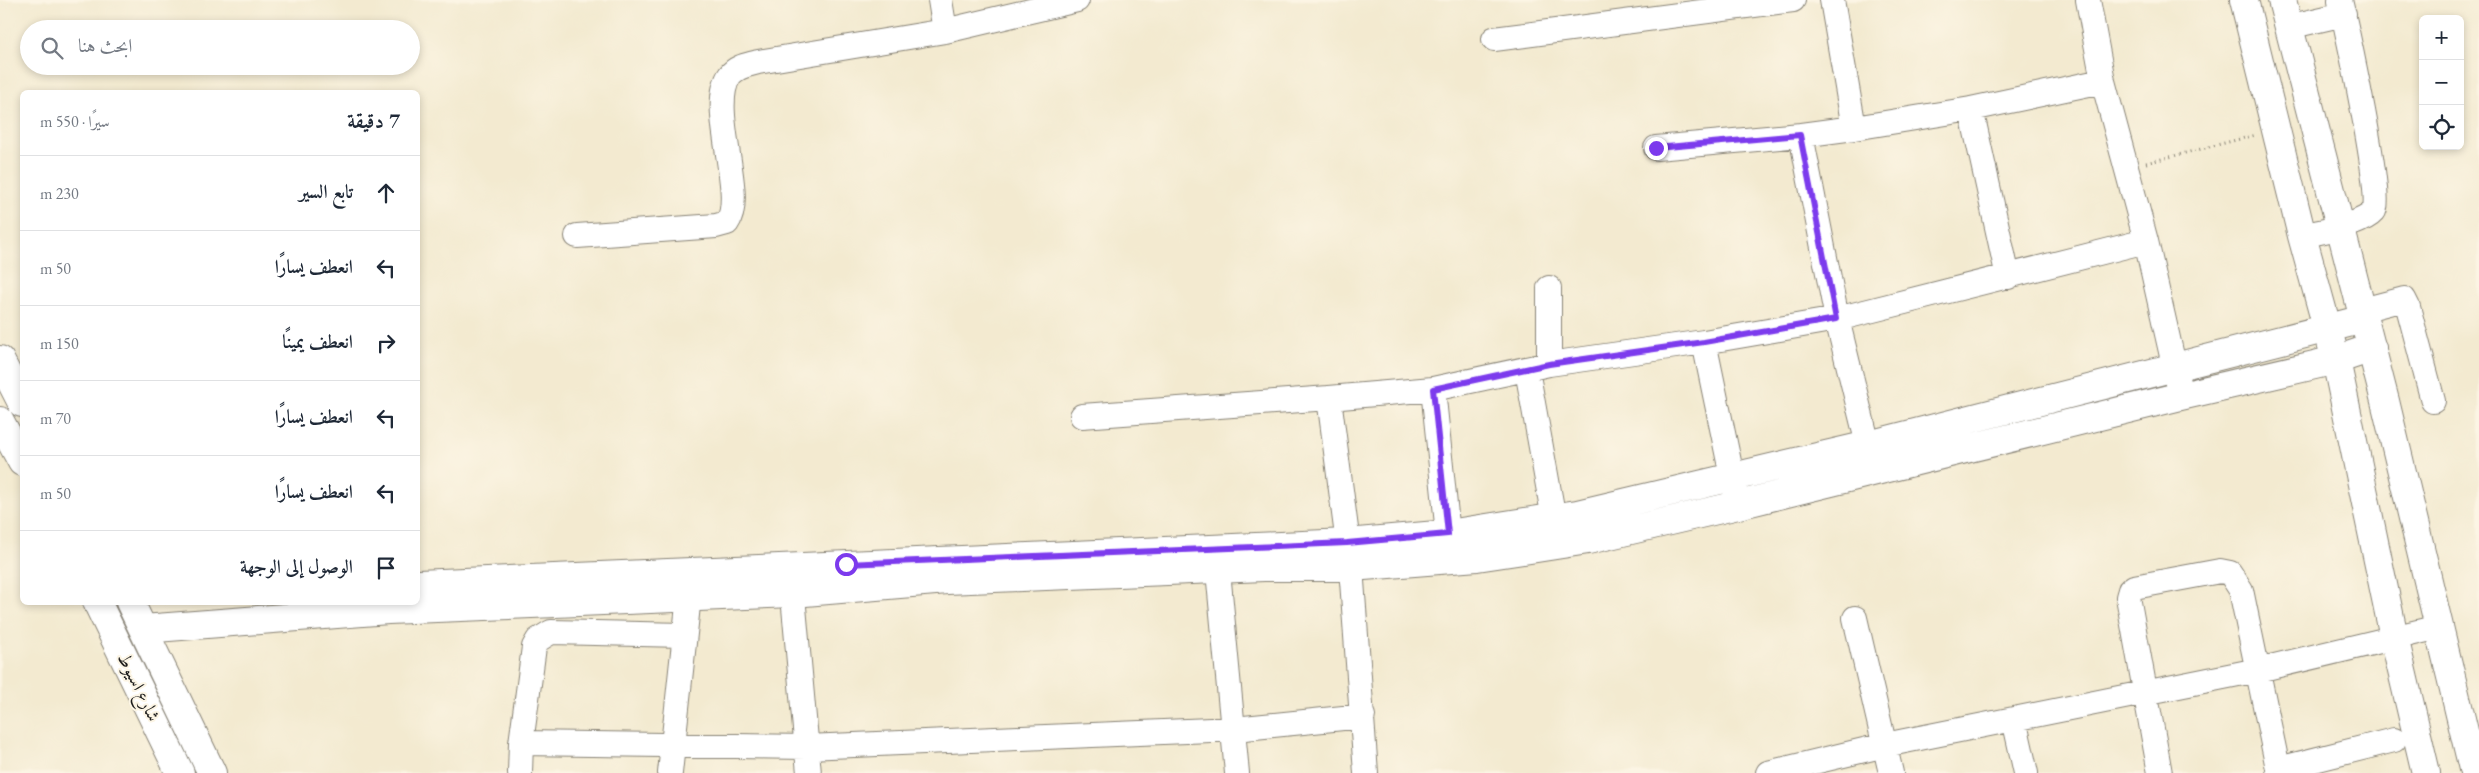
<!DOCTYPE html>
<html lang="ar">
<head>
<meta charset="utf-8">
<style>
	:root { --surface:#fff; --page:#f2f2f3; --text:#1f2937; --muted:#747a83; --line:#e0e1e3 }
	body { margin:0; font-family:"EB Garamond",Amiri,serif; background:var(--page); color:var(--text); direction:rtl }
	.controls { position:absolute; right:15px; top:15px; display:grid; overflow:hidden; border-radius:8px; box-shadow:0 2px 8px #0003 }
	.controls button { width:45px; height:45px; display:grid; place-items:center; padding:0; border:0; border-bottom:1px solid var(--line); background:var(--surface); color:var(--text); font:25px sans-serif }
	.stop { position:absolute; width:15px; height:15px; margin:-11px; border:4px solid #7c3aed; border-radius:50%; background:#fff }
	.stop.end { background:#7c3aed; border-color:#fff; box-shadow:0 1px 5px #0008 }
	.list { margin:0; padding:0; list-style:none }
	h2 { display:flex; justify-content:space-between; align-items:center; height:65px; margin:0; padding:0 20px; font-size:21px }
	h2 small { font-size:16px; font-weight:400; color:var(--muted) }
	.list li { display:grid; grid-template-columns:32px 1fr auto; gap:15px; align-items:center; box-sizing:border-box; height:75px; padding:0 20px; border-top:1px solid var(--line) }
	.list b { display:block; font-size:19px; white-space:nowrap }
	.list em { font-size:16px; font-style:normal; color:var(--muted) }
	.icon { flex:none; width:28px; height:28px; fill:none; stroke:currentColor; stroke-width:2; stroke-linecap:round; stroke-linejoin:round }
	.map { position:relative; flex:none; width:2479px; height:773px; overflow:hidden; direction:ltr }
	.search { position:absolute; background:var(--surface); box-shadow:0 2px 8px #0003; left:20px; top:20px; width:400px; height:55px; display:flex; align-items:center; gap:12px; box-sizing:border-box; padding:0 18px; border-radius:28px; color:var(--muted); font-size:19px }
	.panel { position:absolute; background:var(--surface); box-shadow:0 2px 8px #0003; left:20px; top:90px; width:400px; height:515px; border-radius:8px; direction:rtl }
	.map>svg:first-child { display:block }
</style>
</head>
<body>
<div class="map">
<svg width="2479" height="773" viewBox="0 0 2479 773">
	<rect width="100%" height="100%" fill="#fcf5e5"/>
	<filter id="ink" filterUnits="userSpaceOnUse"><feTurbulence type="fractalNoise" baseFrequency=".02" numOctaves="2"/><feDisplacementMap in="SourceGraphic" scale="10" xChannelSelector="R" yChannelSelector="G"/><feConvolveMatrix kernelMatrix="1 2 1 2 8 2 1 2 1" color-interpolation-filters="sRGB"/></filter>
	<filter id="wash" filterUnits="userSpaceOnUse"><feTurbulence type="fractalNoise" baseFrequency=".0096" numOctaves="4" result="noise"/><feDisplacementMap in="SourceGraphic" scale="20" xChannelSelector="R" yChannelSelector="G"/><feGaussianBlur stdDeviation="1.12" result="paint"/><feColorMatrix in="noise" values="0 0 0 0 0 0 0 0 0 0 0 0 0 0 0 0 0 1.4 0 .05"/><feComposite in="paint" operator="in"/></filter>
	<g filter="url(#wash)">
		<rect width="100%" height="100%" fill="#f3ead0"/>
	</g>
	<g filter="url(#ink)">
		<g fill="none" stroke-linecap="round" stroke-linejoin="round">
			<defs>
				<path id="minor" d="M 940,0 L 945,31 L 1077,0
					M 1832,0 L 1854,128 L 1801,135 L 1837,319 L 1868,445
					M 2088,0 L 2103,81 L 2146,241 L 2181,396
					M 2288,27 L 2344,14
					M 1494,39 L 1793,0
					M 1854,128 L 1971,109
					M 1656,148 L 1801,135
					M 577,236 L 716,226 L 727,223 C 747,195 707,107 730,75 C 737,66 748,65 758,62 L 945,31
					M 2302,236 C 2321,231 2361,226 2374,211 C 2384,199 2346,26 2340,0
					M 2008,277 L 1971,109 L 2103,81
					M 1549,288 L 1549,364
					M 2362,310 L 2404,299 L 2408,307 L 2433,401
					M 1704,342 L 1738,505
					M 1527,370 L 1554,519
					M 1433,389 L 1448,534
					M 1082,416 L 1329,398
					M 1218,571 L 1237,773
					M 791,574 L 809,773
					M 1855,618 L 1891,773
					M 2014,719 L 2026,773
					M 521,743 L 534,647 L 538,640 L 551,632 L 684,635
					M 2278,769 L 2394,740
					M 520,773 L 521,743 L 807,747 L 1234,729 L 1363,716
					M 670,773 L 689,596
					M 1366,773 L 1351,567 L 1329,398 L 1433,389 L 1549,364 L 1704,342 L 1837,319 L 2146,241
					M 1768,773 L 1885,745 L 2258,670 L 2439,627
					M 2160,773 L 2128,597 L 2130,590 L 2134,587 L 2220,571 L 2230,573 L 2241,590 L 2279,773"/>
				<path id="major" d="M 0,360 L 22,403
					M 0,421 L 22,462
					M 418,584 L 1347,543 L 1448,534 L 1577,514 L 1868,445 L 2364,319
					M 97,602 L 180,773
					M 130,602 L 212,773
					M 143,629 L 388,610 L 793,593 L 947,580 L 1264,567 L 1351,567 L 1477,557 L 1588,540 L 1738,505 L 2181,396 L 2336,360 L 2372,348"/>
				<path id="highway" d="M 2244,0 L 2302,236 L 2336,360 L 2394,637 L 2426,773
					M 2282,0 L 2385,401 L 2474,773"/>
			</defs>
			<use href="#minor" stroke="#888376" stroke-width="26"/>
			<use href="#major" stroke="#888376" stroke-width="30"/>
			<use href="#highway" stroke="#888376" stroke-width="30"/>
			<path stroke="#888376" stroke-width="3" stroke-dasharray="1 4" stroke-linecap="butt" d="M 2146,163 L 2256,135"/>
			<use href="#minor" stroke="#fff" stroke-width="24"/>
			<use href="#major" stroke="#fff" stroke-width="28"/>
			<use href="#highway" stroke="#fff" stroke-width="28"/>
		</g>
	</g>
	<g fill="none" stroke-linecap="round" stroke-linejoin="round" filter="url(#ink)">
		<path stroke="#7c3aed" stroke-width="6" d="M 846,564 L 1347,543 L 1448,534 L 1433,389 L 1549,364 L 1704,342 L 1836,319 L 1800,135 L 1656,148"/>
	</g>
	<g text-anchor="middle" stroke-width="4" stroke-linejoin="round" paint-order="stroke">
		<g font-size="18" fill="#1c1c1c" stroke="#fcf5e5">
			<text transform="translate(139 687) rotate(64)" y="6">شارع اسيوط</text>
		</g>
	</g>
</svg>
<div class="controls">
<button>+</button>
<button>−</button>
<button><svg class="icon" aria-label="locate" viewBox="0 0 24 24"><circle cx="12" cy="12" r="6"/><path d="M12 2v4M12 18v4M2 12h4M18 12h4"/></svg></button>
</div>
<div class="stop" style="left:846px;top:564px"></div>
<div class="stop end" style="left:1656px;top:148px"></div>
<div class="search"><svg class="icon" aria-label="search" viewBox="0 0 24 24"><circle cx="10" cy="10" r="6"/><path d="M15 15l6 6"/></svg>ابحث هنا</div>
<section class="panel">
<h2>7 دقيقة<small>سيرًا · 550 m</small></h2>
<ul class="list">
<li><svg class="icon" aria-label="ahead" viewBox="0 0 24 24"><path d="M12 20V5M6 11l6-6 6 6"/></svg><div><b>تابع السير</b></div><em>230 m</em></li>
<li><svg class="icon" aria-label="left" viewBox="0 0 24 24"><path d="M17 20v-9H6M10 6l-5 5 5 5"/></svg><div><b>انعطف يسارًا</b></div><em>50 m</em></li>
<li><svg class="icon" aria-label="right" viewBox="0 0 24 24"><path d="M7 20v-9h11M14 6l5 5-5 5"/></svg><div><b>انعطف يمينًا</b></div><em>150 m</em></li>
<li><svg class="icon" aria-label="left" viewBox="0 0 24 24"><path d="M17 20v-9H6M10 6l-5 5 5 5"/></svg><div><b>انعطف يسارًا</b></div><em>70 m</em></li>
<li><svg class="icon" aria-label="left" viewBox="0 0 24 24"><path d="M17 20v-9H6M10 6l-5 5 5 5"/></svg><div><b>انعطف يسارًا</b></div><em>50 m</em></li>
<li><svg class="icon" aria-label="arrive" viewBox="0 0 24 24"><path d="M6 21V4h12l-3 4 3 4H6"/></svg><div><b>الوصول إلى الوجهة</b></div></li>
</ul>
</section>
</div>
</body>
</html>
